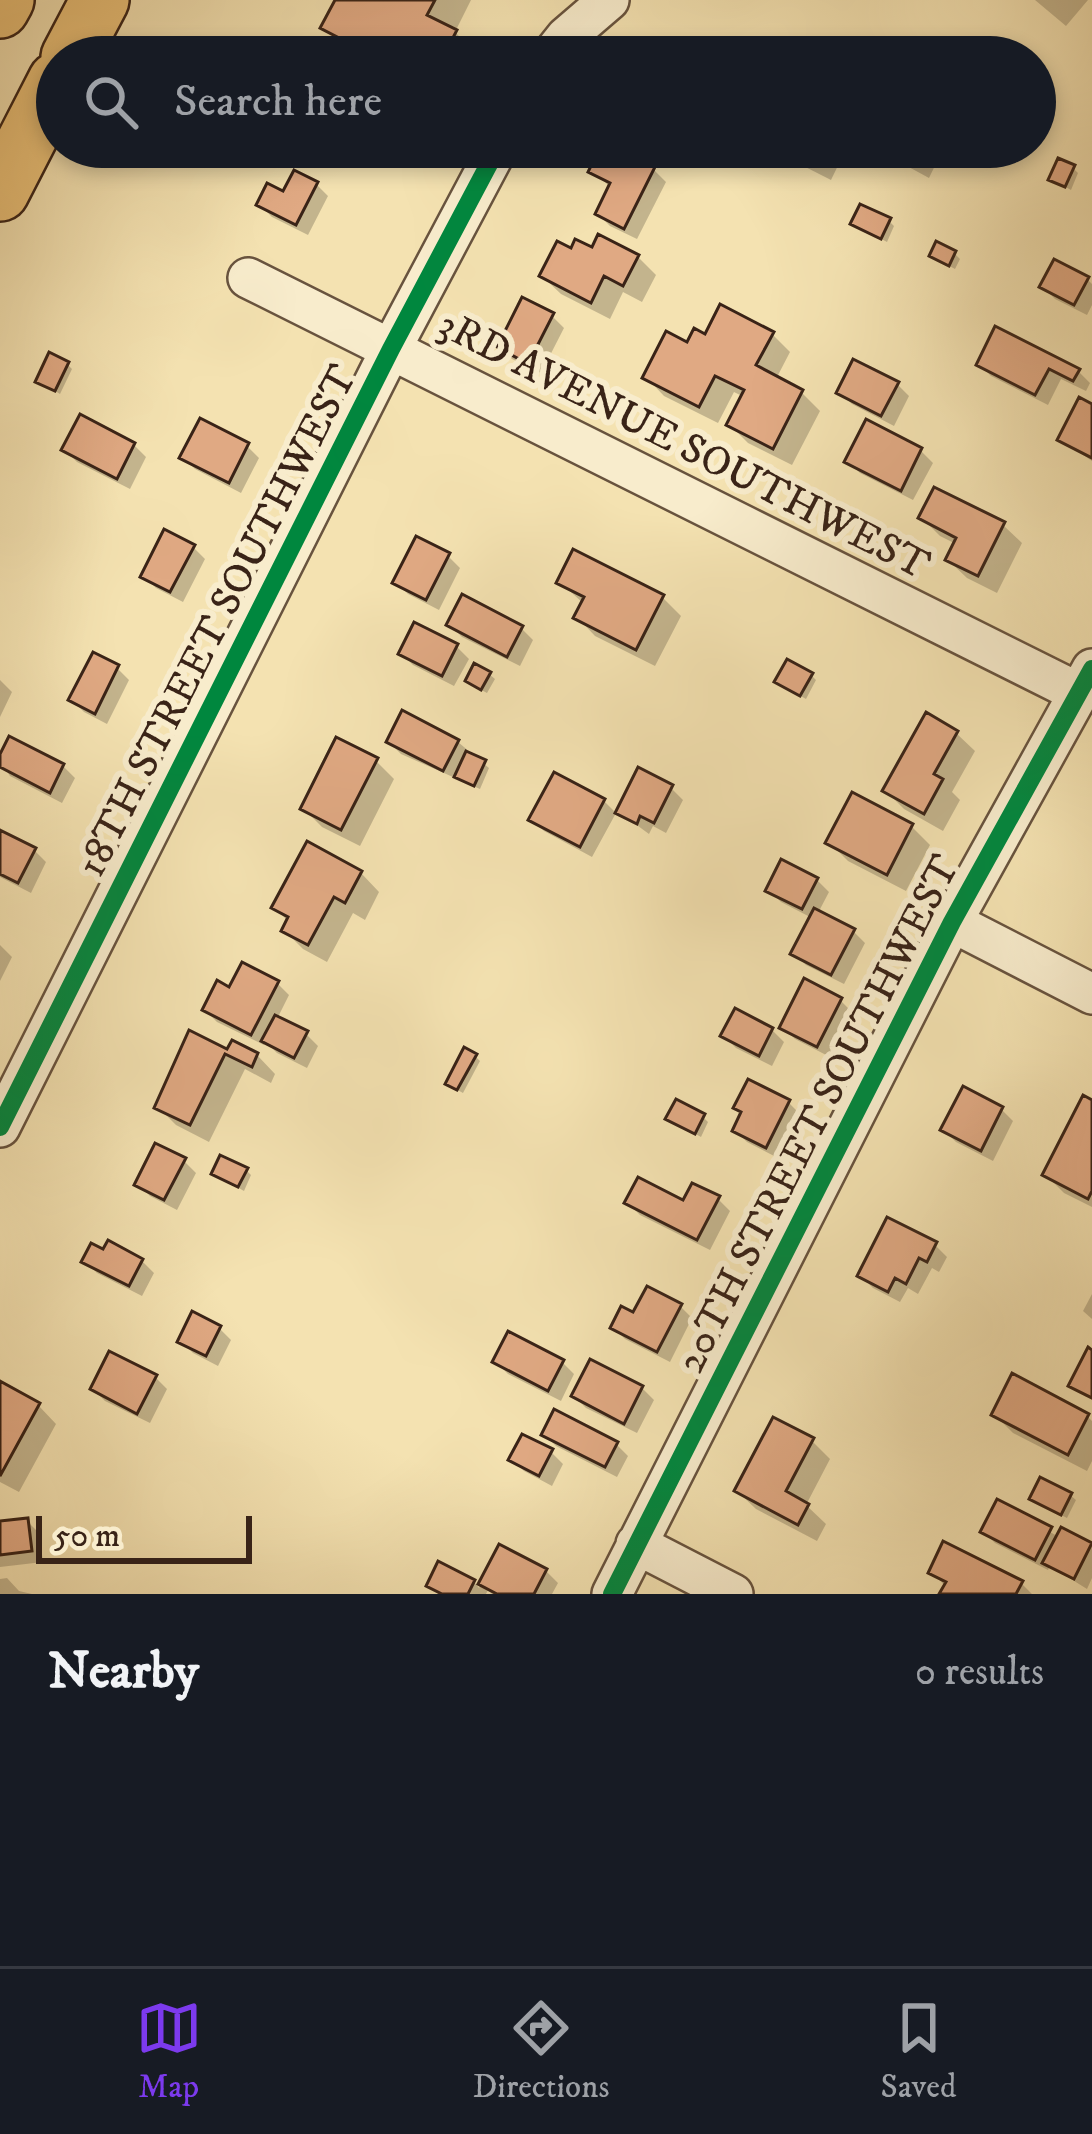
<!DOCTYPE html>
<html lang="en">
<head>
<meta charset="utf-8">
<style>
	:root { --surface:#171b24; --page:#242831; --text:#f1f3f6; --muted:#9ea1a6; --line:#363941; --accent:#7c3aed }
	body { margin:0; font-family:"IM FELL DW Pica",serif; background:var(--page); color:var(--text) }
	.scale { position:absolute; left:36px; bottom:30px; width:216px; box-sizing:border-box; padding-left:12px; border:6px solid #392317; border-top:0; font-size:33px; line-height:42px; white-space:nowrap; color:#392317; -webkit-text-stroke:9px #f8eccc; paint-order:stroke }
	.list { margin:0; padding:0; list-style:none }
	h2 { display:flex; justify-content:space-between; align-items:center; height:156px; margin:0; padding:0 48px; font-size:51px }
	h2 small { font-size:39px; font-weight:400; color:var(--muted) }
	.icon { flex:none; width:66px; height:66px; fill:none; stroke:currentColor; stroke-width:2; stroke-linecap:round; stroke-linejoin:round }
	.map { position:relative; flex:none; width:1092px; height:1594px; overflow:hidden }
	.search { position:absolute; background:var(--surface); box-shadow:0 6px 18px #0003; left:36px; right:36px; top:36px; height:132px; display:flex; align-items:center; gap:30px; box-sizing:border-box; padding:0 42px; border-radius:66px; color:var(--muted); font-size:45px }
	.sheet { height:372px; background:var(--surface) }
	nav { display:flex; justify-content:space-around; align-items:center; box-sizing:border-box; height:168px; border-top:3px solid var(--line); background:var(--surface); font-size:33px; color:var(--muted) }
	nav a { display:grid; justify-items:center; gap:6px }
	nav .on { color:var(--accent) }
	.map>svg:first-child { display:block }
</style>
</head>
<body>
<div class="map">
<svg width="1092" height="1594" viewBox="0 0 1092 1594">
	<rect width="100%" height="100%" fill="#f4e2b1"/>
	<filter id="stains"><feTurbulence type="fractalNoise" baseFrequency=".00167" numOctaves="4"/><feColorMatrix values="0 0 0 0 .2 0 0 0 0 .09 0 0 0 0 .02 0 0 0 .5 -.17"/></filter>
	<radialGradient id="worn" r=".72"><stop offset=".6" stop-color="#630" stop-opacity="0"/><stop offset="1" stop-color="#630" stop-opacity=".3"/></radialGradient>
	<path fill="#0003" d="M 338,0 L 471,0 L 455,32 L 479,57 L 358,57 L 324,28 Z
		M 1035,0 L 1088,0 L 1066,26 Z
		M 902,48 L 920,57 L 898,57 Z
		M 604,147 L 654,170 L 666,182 L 637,239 L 610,226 L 598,214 L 612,188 L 591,171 Z
		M 766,147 L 847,147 L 831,180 Z
		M 872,147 L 944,147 L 929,178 Z
		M 1073,168 L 1078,173 L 1071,190 L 1052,179 Z
		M 316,184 L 328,196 L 308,235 L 272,217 L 260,205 Z
		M 889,221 L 894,226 L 887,242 L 854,224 Z
		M 593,251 L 638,257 L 656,275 L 642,302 L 623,292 L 610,319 L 561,294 L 542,276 L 572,252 Z
		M 955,254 L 960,259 L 955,269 L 938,260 Z
		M 1087,279 L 1092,284 L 1092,305 L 1087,315 L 1055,299 L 1043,287 Z
		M 552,316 L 564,328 L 541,373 L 512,359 L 500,347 Z
		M 997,330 L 1078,371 L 1090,383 L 1086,391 L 1061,379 L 1048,405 L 991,376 L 979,364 Z
		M 772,334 L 790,352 L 776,379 L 802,393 L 820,411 L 792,465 L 748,443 L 730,425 L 744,397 L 734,392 L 718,423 L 664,396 L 646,377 L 688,346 L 706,338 Z
		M 67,364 L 72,369 L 60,394 L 39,381 Z
		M 897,384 L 909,396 L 894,426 L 852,404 L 840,392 Z
		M 1092,407 L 1092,461 L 1061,440 Z
		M 134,445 L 146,457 L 130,489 L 77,462 L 65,450 Z
		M 247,446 L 259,458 L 241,493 L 195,469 L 183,457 Z
		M 921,451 L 933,463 L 913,500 L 860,473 L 848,461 Z
		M 922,518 L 1003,525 L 1022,543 L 997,593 L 967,578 L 948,560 L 956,544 L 940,536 Z
		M 193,547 L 205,559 L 183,602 L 156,588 L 144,576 Z
		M 575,553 L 663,598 L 681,616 L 655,666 L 595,636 L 577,617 L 584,604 L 560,582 Z
		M 448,556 L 460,568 L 439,610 L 408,594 L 396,582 Z
		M 450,625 L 521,628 L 533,640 L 520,666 L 462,637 Z
		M 457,647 L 469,659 L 454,686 L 413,665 L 401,653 Z
		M 117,668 L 129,680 L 107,724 L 84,712 L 72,700 Z
		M 489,674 L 495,679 L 487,693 L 474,686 Z
		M 811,675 L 816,680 L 806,699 L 783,686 Z
		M 0,680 L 12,692 L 0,717 Z
		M 956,733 L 975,751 L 952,792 L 960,800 L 943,831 L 904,809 L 886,791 Z
		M 389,742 L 458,742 L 489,768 L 480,789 L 401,754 Z
		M 0,761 L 63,766 L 75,778 L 62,803 L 10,776 Z
		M 376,761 L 394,779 L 360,846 L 322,827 L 303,808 Z
		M 671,788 L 683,800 L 666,833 L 653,826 L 649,834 L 619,812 Z
		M 604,801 L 616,813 L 592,857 L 544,831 L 532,819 Z
		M 911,826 L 930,845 L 906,891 L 848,861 L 829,842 Z
		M 0,833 L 34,850 L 46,862 L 31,893 L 0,877 Z
		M 783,863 L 817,880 L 829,892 L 818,913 L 853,931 L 865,943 L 844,984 L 806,965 L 794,953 L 812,918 L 781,902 L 769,890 Z
		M 361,873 L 379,892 L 365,920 L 353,913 L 327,962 L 303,949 L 284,930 L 289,922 L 275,908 Z
		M 0,945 L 12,957 L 0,981 Z
		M 277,983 L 289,995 L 277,1019 L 306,1034 L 318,1046 L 307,1068 L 277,1053 L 266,1042 L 264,1045 L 217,1022 L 205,1010 L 231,991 Z
		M 840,1000 L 852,1012 L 830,1057 L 795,1039 L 783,1027 Z
		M 772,1030 L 784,1042 L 772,1066 L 736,1048 L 724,1036 Z
		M 226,1052 L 257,1055 L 275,1074 L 271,1083 L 245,1069 L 209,1142 L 176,1125 L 158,1107 Z
		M 475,1056 L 480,1061 L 463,1093 L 454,1088 Z
		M 788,1102 L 800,1114 L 778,1158 L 747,1142 L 735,1130 Z
		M 1092,1103 L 1092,1207 L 1064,1193 L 1046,1175 Z
		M 1001,1109 L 1013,1121 L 993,1161 L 956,1142 L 944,1130 Z
		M 703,1117 L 708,1122 L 701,1137 L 669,1119 Z
		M 184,1161 L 196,1173 L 177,1210 L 150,1196 L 138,1184 Z
		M 246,1170 L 251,1175 L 244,1191 L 214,1174 Z
		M 718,1199 L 730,1211 L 710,1250 L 640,1215 L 628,1203 L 685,1204 Z
		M 935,1245 L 947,1257 L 939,1272 L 932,1268 L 918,1294 L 908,1288 L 900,1302 L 873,1288 L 861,1276 Z
		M 85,1261 L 142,1261 L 154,1273 L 142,1296 L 97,1273 Z
		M 1092,1294 L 1092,1319 L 1083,1311 Z
		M 680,1306 L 692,1318 L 670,1362 L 625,1339 L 613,1327 Z
		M 219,1328 L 231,1340 L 218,1366 L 193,1353 L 181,1341 Z
		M 496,1362 L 562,1362 L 574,1374 L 561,1401 L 508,1374 Z
		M 155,1377 L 167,1389 L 150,1423 L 105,1401 L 93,1389 Z
		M 0,1385 L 38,1405 L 56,1424 L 19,1492 L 0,1482 Z
		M 642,1388 L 654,1400 L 637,1433 L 586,1408 L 574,1396 Z
		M 994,1414 L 1087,1416 L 1092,1421 L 1092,1461 L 1087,1471 L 1013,1433 Z
		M 544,1434 L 616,1444 L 628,1456 L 617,1477 L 556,1446 Z
		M 812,1441 L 830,1459 L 806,1505 L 826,1524 L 817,1541 L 756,1509 L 737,1491 Z
		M 551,1452 L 563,1464 L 552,1486 L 524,1471 L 512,1459 Z
		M 1070,1495 L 1076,1500 L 1067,1518 L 1038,1503 Z
		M 998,1503 L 1059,1537 L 1062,1531 L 1092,1547 L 1092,1578 L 1087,1589 L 1050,1566 L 1048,1570 L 995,1543 L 983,1531 Z
		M 27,1521 L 39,1533 L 43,1562 L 0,1567 L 0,1524 Z
		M 500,1548 L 546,1571 L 558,1583 L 552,1594 L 492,1594 L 488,1590 L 486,1594 L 438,1594 L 429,1585 L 474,1582 L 479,1588 Z
		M 932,1572 L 1021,1583 L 1032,1594 L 943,1594 L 946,1587 Z
		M 7,1578 L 19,1591 L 32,1594 L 0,1594 L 0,1579 Z"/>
	<path fill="#e0a983" stroke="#392317" stroke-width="3" d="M 335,0 L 435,0 L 427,15 L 457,30 L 443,57 L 376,57 L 320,28 Z
		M 733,38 L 770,57 L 723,57 Z
		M 600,147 L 616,147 L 655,167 L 624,229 L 595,214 L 610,183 L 588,172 Z
		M 1058,158 L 1075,165 L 1065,187 L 1048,180 Z
		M 294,170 L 318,182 L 296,225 L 256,205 L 267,183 L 283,191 Z
		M 860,204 L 891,218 L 881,239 L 850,224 Z
		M 598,234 L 639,255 L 623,286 L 604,276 L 591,303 L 539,276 L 557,241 L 571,248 L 575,239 L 592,247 Z
		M 936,241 L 956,251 L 949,266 L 929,256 Z
		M 1054,259 L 1089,277 L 1074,305 L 1039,287 Z
		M 522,297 L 554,313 L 528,364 L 497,347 Z
		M 720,304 L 774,332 L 756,365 L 803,390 L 773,449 L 726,425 L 744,390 L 715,376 L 699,407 L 642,378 L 666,331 L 687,342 L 694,328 L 705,334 Z
		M 995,326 L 1080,369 L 1073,381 L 1049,369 L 1035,395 L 976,365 Z
		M 49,352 L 69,362 L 55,391 L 35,382 Z
		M 853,359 L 899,382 L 881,416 L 836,393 Z
		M 1079,397 L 1092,404 L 1092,458 L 1057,440 Z
		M 80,414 L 135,443 L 117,479 L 61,450 Z
		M 200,418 L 249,443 L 229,483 L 179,458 Z
		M 866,419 L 922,448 L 901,491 L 844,462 Z
		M 934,487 L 1005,522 L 978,576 L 945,560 L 956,538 L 918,518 Z
		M 164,529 L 195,545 L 170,592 L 140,577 Z
		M 416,536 L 450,553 L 426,600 L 392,583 Z
		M 573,549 L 664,595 L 636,650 L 573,618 L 584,597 L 556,583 Z
		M 462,594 L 523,626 L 507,657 L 446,625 Z
		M 414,622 L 458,644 L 442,676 L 398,654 Z
		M 93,652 L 119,665 L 95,714 L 68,700 Z
		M 787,659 L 813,673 L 800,696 L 774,682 Z
		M 474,663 L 491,672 L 481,690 L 465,681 Z
		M 402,710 L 459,740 L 443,771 L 386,742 Z
		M 926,712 L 958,731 L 934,774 L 943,779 L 924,814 L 882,791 Z
		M 9,736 L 64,764 L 50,793 L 0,767 L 0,754 Z
		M 336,737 L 378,758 L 341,830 L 300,809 Z
		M 466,751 L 486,760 L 474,786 L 454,777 Z
		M 638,767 L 673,785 L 654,823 L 640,816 L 637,824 L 615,813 Z
		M 554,772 L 605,799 L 580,847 L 528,820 Z
		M 852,792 L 913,824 L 887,875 L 825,843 Z
		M 0,830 L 36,848 L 18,883 L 0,874 Z
		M 307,841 L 362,871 L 345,903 L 334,897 L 308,945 L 281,931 L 288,917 L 271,908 Z
		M 781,859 L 818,878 L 802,909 L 765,891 Z
		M 814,908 L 855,929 L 831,975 L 790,954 Z
		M 242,962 L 279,981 L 251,1035 L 202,1010 L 217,980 L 229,987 Z
		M 804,978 L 842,998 L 817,1047 L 779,1028 Z
		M 735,1008 L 773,1028 L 759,1056 L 720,1036 Z
		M 275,1015 L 308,1031 L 294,1058 L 261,1041 Z
		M 189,1030 L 227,1049 L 232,1040 L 258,1053 L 252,1067 L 225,1054 L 190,1125 L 154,1108 Z
		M 464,1047 L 477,1054 L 457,1090 L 445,1084 Z
		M 748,1079 L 790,1100 L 766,1148 L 732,1131 L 741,1112 L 733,1108 Z
		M 963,1086 L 1003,1107 L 981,1151 L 940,1130 Z
		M 1083,1095 L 1092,1100 L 1092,1191 L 1088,1199 L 1042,1175 Z
		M 676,1099 L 705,1114 L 695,1134 L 665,1119 Z
		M 155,1143 L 186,1158 L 164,1200 L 134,1185 Z
		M 220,1155 L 248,1168 L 238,1187 L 211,1174 Z
		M 638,1177 L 683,1200 L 692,1183 L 720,1196 L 697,1240 L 624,1203 Z
		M 887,1217 L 937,1242 L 927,1262 L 919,1258 L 906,1284 L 895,1278 L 888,1292 L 857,1276 Z
		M 108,1240 L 143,1259 L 129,1286 L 81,1262 L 91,1243 L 103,1249 Z
		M 647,1286 L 682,1304 L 657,1352 L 610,1328 L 621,1306 L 633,1312 Z
		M 192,1311 L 221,1326 L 206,1356 L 177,1342 Z
		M 508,1331 L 564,1360 L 548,1391 L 492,1362 Z
		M 1088,1347 L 1092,1350 L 1092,1398 L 1068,1386 Z
		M 109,1351 L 157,1375 L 137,1414 L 90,1389 Z
		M 590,1359 L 643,1386 L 624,1424 L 571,1396 Z
		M 1012,1373 L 1089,1414 L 1068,1455 L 991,1415 Z
		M 0,1381 L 40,1403 L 0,1476 Z
		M 554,1409 L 618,1442 L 605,1467 L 541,1435 Z
		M 773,1417 L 814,1438 L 786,1491 L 809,1504 L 798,1525 L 734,1491 Z
		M 522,1434 L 553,1449 L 539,1476 L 508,1460 Z
		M 1040,1477 L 1072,1493 L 1061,1515 L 1029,1499 Z
		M 997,1499 L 1052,1527 L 1035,1560 L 980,1532 Z
		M 28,1518 L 32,1551 L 0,1555 L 0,1521 Z
		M 1061,1527 L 1092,1543 L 1074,1579 L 1042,1563 Z
		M 943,1541 L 1023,1581 L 1016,1594 L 939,1594 L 946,1582 L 928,1573 Z
		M 499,1544 L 547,1569 L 534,1594 L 497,1594 L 478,1584 Z
		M 438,1561 L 475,1580 L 468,1594 L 442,1594 L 426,1586 Z"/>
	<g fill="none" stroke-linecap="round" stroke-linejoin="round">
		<defs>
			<path id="minor" d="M 550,57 L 566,37 L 609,0
				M 248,278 L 1079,693
				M 952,922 L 1092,994
				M 0,1127 L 391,349 L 498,147
				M 636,1544 L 733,1594
				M 612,1594 L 952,922 L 1092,669"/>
			<path id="highway" d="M 0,9 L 5,0
				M 70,57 L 100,0
				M 0,192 L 57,81"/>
		</defs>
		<use href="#minor" stroke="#68533e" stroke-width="44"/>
		<use href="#highway" stroke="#392317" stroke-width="62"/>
		<use href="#minor" stroke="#f8eccc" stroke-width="39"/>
		<use href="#highway" stroke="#eac178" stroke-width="57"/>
		<defs>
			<path id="cycleway" d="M 0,1127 L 391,349 L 498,147
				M 612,1594 L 952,922 L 1092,669"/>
		</defs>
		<use href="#cycleway" stroke="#f8eccc" stroke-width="26"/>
		<use href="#cycleway" stroke="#00873e" stroke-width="18"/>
	</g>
	<g text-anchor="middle" stroke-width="12" stroke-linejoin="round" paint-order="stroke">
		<g font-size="42" fill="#392317" stroke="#f8eccc">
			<text transform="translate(685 443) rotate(27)" y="15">3RD AVENUE SOUTHWEST</text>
			<text transform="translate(215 620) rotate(-63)" y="15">18TH STREET SOUTHWEST</text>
			<text transform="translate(816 1113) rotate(-63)" y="15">20TH STREET SOUTHWEST</text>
		</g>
	</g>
	<rect width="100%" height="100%" filter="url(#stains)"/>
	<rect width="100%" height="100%" fill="url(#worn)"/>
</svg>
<div class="scale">50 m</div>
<div class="search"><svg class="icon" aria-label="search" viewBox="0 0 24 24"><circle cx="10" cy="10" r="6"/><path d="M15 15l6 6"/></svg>Search here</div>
</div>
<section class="sheet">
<h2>Nearby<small>0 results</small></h2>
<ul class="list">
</ul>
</section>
<nav>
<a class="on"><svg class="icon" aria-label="map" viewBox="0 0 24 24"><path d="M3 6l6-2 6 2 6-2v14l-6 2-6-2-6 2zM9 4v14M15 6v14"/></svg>Map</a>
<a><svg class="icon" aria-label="directions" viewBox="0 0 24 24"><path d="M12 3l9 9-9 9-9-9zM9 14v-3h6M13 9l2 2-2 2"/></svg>Directions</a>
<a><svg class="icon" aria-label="saved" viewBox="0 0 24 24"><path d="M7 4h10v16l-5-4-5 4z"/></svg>Saved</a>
</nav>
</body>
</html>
